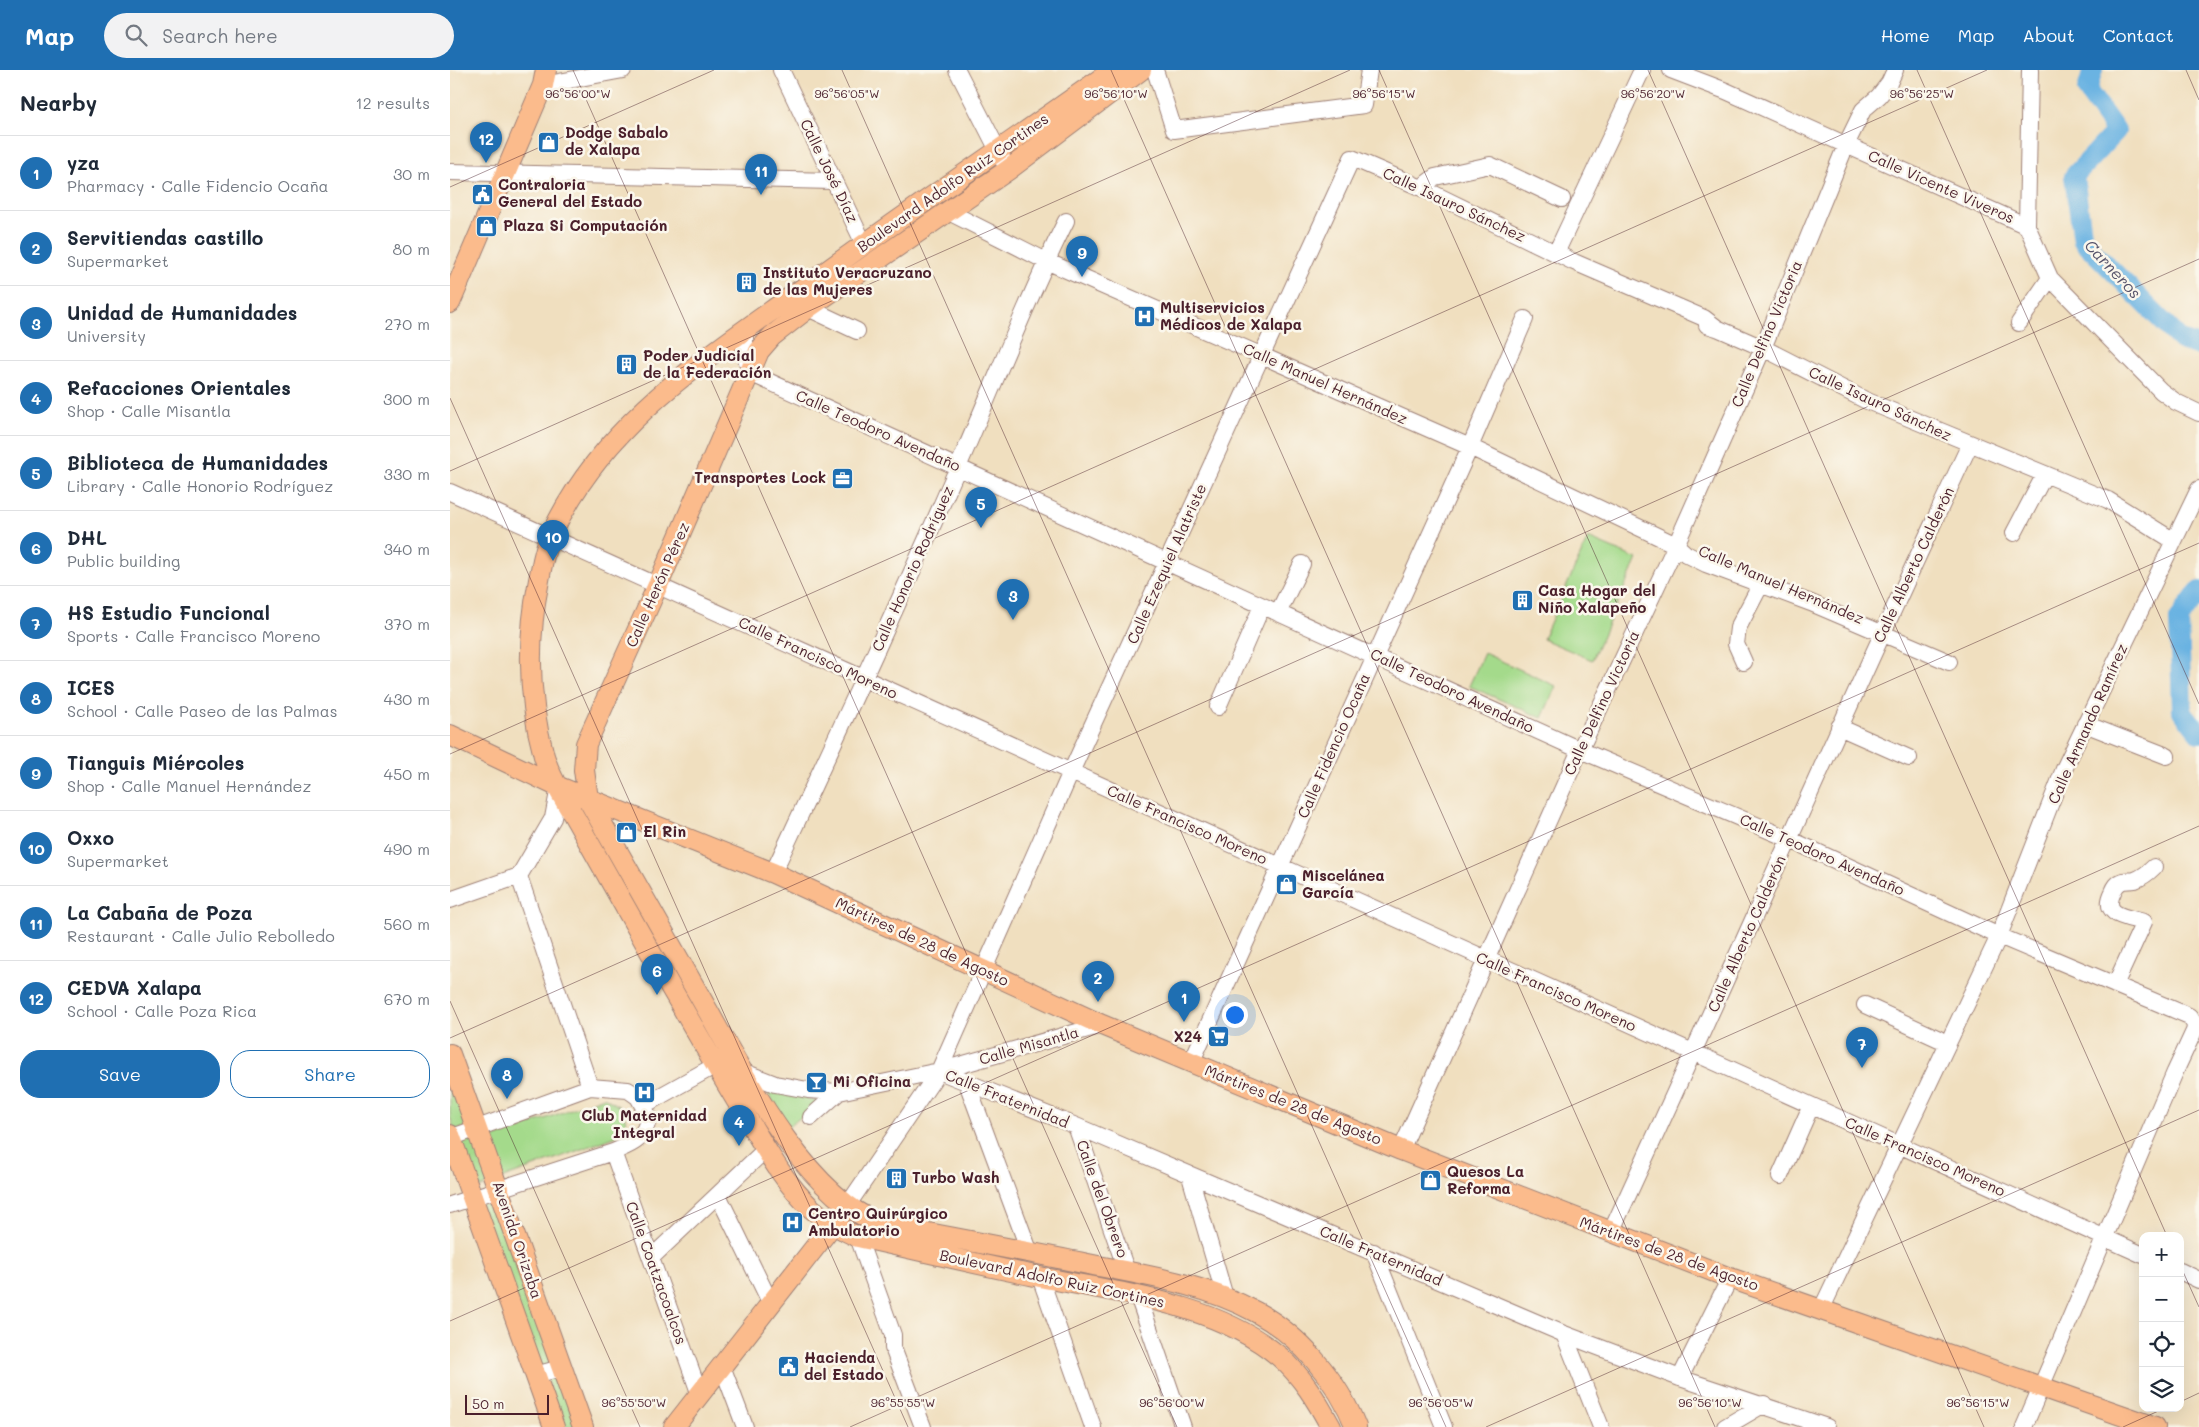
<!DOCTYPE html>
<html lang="en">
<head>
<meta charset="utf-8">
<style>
	:root { --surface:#fff; --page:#f2f2f3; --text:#1f2937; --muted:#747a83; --line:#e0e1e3; --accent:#1f6fb2 }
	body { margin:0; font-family:Mali,sans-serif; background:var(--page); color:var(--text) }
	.controls { position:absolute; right:15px; bottom:15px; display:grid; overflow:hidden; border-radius:10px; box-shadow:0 5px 20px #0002 }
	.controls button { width:45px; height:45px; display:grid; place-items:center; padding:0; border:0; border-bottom:1px solid var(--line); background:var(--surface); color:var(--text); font:25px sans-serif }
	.scale { position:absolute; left:15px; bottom:12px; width:84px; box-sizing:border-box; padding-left:5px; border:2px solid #4a1f2b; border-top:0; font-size:14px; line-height:18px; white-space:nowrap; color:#4a1f2b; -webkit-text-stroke:4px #fbf7ec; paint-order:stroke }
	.you { position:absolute; left:784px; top:944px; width:18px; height:18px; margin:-12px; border:4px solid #fff; border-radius:50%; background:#1a73e8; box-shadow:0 0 0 8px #1a73e833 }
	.badge { display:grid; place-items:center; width:32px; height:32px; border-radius:50%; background:var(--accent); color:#fff; font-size:16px; font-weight:700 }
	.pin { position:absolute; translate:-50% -41px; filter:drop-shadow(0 1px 2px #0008) }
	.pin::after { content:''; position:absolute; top:26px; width:18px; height:15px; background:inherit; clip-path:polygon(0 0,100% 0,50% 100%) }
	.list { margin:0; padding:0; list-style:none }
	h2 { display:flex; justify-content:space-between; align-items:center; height:65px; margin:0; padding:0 20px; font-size:21px }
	h2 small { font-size:16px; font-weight:400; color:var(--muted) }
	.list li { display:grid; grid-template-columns:32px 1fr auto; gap:15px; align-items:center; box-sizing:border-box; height:75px; padding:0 20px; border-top:1px solid var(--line) }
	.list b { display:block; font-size:19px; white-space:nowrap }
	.list p { margin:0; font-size:16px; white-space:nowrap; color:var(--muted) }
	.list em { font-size:16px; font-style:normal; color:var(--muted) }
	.actions { display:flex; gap:10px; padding:15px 20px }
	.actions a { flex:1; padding:11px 0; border:1px solid var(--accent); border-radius:20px; text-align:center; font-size:18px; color:var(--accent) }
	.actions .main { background:var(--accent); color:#fff }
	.icon { flex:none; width:28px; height:28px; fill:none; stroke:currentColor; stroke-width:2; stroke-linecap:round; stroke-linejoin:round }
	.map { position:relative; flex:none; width:1749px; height:1357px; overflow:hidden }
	header { display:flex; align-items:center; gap:30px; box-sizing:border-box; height:70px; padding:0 25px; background:var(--accent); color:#fff }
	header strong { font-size:24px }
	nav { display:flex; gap:28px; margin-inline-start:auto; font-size:18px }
	.search { width:350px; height:45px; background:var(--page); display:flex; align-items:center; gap:12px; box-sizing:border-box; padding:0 18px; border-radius:28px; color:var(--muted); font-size:19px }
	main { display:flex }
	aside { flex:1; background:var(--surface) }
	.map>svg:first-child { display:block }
</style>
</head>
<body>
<header>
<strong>Map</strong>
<div class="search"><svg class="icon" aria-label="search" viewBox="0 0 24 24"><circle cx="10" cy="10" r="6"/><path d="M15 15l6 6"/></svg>Search here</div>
<nav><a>Home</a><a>Map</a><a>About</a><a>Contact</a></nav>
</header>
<main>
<aside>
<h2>Nearby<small>12 results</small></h2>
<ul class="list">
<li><span class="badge">1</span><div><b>yza</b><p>Pharmacy · Calle Fidencio Ocaña</p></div><em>30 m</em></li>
<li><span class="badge">2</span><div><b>Servitiendas castillo</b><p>Supermarket</p></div><em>80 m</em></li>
<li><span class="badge">3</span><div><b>Unidad de Humanidades</b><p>University</p></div><em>270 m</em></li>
<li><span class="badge">4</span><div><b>Refacciones Orientales</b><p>Shop · Calle Misantla</p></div><em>300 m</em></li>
<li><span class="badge">5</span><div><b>Biblioteca de Humanidades</b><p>Library · Calle Honorio Rodríguez</p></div><em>330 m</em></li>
<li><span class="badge">6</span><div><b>DHL</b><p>Public building</p></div><em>340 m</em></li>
<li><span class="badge">7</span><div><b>HS Estudio Funcional</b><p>Sports · Calle Francisco Moreno</p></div><em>370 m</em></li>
<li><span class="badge">8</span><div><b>ICES</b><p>School · Calle Paseo de las Palmas</p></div><em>430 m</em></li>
<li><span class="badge">9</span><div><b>Tianguis Miércoles</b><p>Shop · Calle Manuel Hernández</p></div><em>450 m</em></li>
<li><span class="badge">10</span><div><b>Oxxo</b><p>Supermarket</p></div><em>490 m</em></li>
<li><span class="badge">11</span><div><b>La Cabaña de Poza</b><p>Restaurant · Calle Julio Rebolledo</p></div><em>560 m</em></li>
<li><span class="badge">12</span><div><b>CEDVA Xalapa</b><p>School · Calle Poza Rica</p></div><em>670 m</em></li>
</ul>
<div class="actions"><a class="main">Save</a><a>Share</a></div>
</aside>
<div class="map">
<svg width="1749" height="1357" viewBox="0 0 1749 1357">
	<rect width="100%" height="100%" fill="#fbf7ec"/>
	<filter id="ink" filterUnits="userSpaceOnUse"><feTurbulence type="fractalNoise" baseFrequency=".02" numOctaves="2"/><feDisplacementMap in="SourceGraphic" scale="10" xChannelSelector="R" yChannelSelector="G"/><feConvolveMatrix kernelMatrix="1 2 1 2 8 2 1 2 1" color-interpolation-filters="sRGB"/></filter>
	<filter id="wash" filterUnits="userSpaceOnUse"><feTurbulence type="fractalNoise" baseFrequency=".0096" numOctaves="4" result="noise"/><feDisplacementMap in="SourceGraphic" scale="20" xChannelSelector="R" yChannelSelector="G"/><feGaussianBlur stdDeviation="1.12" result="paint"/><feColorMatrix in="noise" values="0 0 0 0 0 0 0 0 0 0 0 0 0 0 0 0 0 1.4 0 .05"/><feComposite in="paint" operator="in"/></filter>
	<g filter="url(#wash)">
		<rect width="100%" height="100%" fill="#f0dfbf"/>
		<path fill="#a4da8b" stroke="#777c5b" d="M 1138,468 L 1187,489 L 1142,590 L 1093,569 Z
			M 1034,583 L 1106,616 L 1092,648 L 1019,616 Z
			M 0,994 L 22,1055 L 5,1061 L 0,1047 Z
			M 314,1016 L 370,1032 L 337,1058 Z
			M 154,1027 L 173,1039 L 178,1062 L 48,1110 L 35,1071 Z
			M 26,1066 L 42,1113 L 26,1119 L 10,1072 Z
			M 42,1131 L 104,1294 L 89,1299 L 30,1135 Z
			M 108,1302 L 127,1357 L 113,1357 L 96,1306 Z"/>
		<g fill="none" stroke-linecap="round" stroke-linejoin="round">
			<path stroke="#6bb3e2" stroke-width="20" d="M 1643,0 L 1637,20 L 1666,61 L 1624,106 L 1633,171 L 1731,270 L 1749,276
				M 1749,521 L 1729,549 L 1732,641 L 1749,663"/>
		</g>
	</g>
	<g filter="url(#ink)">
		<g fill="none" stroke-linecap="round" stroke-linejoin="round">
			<defs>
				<path id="minor" d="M 331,0 L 414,174
					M 507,0 L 558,100
					M 705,0 L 724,60 L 914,35 L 919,0
					M 1221,0 L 1276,21 L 1577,156 L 1600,208 L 1711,321 L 1726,332 L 1749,343
					M 93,15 L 173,0
					M 0,102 L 384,111
					M 974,119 L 977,113 L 985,107 L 1040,95 L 1112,129
					M 497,141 L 596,191 L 1020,377 L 1226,475 L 1236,484 L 1256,494 L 1361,533 L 1499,592
					M 1577,156 L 1580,0
					M 1106,183 L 1192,0
					M 358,238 L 407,261
					M 1569,253 L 1600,208
					M 1257,255 L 1267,258 L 1313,278 L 1415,330 L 1658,430 L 1724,471
					M 295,261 L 295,284 L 300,303 L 1130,680 L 1339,769 L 1549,866 L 1739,946 L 1744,953 L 1745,959 L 1725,1002 L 1574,1357
					M 0,422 L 1693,1185
					M 1564,463 L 1595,404
					M 828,543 L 852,494
					M 1294,592 L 1286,574 L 1288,558 L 1311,514
					M 768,637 L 812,536
					M 1635,654 L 1717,686
					M 1389,657 L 1459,688
					M 323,803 C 386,668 449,534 508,397 C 544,315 576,231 616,151
					M 69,806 L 140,1017
					M 0,830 L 69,806 L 103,748 L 109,717
					M 1665,915 L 1694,852 C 1676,847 1651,846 1663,822 C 1665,817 1667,813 1673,811 C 1677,810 1681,811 1685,810 C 1693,807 1698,803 1704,797
					M 1415,935 L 1489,969
					M 741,993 L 1020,377 L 1075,249
					M 489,1001 L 626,1056 L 1114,1264 L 1230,1308 L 1377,1357
					M 294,1002 L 325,1014 L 358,1020 L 389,1022 L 489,1001 L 652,955
					M 517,1013 L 580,1183
					M 194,1035 L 266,995
					M 361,1047 L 389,1022
					M 626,1056 L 677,1202
					M 0,1068 L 140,1017 L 178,1020 L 188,1027 L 199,1047 C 193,1071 184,1073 163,1082 L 0,1135
					M 951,1080 L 1130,680 L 1226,475 L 1313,278 L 1396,75 L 1413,40 L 1429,26 L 1439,13 L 1445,0
					M 163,1082 L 250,1325
					M 740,1106 L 775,1227
					M 1330,1106 L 1361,1036
					M 268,1125 L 321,1234
					M 397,1136 L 489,1001 L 621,702 L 902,88 L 974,119 L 1124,192 L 1254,248 L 1267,258
					M 1161,1162 C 1282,900 1397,636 1520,374
					M 408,1167 L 443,1265 L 443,1278 L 473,1357
					M 924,1182 L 994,1357
					M 201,1188 L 316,1079
					M 1730,1201 L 1749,1210
					M 590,1207 L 643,1357
					M 688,1226 L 733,1357
					M 1372,1238 L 1549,866 L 1614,699 L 1749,419
					M 1114,1264 L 1151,1357
					M 272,1296 L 295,1357
					M 85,1305 L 111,1298
					M 1230,1308 L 1280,1208
					M 1275,1357 L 1314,1334"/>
				<path id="major" d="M 663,0 C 562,72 459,141 359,214 C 260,286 155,349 101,465 C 94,479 92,495 89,510 C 77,569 78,628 94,686 C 101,710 117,733 129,755 C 153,798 177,841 201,883 C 231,935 260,987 291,1038 C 312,1072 332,1111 362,1139 C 376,1151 392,1160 408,1167 C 469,1180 529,1195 590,1207 C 669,1223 766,1233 830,1287 C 852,1306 867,1331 881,1357
					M 691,0 L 558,100 L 358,238 L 322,266 L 309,281 L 208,515 L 136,674 L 134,700 L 138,729 C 174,792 210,855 245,918 C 286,989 351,1123 430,1154 C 499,1167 569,1180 638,1194 C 694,1205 755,1214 806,1242 C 849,1265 888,1311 906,1357
					M 0,233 L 93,15 L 96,0
					M 0,665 L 109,717 L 323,803 L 652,955 L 951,1080 L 1280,1208 L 1705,1357
					M 0,984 L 133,1357
					M 0,1065 L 104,1357
					M 224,1357 L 391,1144"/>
			</defs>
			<use href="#minor" stroke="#9d7f75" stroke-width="18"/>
			<use href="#major" stroke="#9d7f75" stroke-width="22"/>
			<use href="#minor" stroke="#fff" stroke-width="16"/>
			<use href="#major" stroke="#fbbb8c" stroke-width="20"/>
		</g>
	</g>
	<path fill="none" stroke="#4a1f2b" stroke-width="1" stroke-opacity="0.45" d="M 123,0 L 727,1357M 392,0 L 996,1357M 661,0 L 1265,1357M 929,0 L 1534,1357M 1198,0 L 1717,1166M 1467,0 L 1749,634M 1736,0 L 1749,30M 0,117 L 264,0M 0,328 L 458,1357M 0,401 L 900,0M 0,684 L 1537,0M 0,931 L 190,1357M 0,968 L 1749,189M 1730,1195 L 1749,1237M 0,1251 L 1749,473M 1730,1332 L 1749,1323M 400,1357 L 1749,756M 1036,1357 L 1749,1040M 1673,1357 L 1715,1338"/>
	<defs>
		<symbol id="shop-square" viewBox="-11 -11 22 22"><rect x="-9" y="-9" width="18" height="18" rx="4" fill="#1f6fb2" stroke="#fbf7ec"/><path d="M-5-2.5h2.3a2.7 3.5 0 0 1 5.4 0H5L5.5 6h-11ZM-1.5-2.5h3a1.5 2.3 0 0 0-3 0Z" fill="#fff"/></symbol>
		<symbol id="civic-square" viewBox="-11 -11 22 22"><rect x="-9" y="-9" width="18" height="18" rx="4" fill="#1f6fb2" stroke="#fbf7ec"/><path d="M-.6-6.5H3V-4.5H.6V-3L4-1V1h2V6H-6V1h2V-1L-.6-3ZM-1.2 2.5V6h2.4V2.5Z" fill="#fff"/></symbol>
		<symbol id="building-square" viewBox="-11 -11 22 22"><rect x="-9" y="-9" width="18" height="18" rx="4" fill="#1f6fb2" stroke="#fbf7ec"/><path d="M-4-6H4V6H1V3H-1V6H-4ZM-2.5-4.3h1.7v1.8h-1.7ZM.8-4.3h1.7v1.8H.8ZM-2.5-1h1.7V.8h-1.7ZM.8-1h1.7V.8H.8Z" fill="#fff"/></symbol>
		<symbol id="hospital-square" viewBox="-11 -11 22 22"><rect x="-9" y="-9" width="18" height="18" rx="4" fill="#1f6fb2" stroke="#fbf7ec"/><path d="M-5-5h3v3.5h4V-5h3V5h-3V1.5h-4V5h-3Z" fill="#fff"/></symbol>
		<symbol id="office-square" viewBox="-11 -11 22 22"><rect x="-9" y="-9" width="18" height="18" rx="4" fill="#1f6fb2" stroke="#fbf7ec"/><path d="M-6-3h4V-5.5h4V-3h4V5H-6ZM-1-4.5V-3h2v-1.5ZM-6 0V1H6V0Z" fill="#fff"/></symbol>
		<symbol id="supermarket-square" viewBox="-11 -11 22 22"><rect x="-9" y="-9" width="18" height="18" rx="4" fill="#1f6fb2" stroke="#fbf7ec"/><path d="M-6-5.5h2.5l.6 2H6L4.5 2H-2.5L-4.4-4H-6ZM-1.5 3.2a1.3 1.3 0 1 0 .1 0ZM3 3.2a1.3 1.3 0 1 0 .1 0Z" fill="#fff"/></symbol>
		<symbol id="bar-square" viewBox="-11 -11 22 22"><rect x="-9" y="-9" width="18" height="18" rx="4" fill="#1f6fb2" stroke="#fbf7ec"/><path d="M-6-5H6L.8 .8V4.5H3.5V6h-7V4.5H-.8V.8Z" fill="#fff"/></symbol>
	</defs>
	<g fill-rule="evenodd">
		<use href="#shop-square" x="86" y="60" width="25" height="25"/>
		<use href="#civic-square" x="20" y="112" width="25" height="25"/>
		<use href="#shop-square" x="24" y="144" width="25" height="25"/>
		<use href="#building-square" x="284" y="200" width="25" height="25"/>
		<use href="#hospital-square" x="682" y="234" width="25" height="25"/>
		<use href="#building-square" x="164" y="282" width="25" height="25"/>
		<use href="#office-square" x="380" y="396" width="25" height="25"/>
		<use href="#building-square" x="1060" y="518" width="25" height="25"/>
		<use href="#shop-square" x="164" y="750" width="25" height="25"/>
		<use href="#shop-square" x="824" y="802" width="25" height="25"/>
		<use href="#supermarket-square" x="756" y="954" width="25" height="25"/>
		<use href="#bar-square" x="354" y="1000" width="25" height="25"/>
		<use href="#hospital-square" x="182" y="1010" width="25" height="25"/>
		<use href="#building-square" x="434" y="1096" width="25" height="25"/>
		<use href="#shop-square" x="968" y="1098" width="25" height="25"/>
		<use href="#hospital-square" x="330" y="1140" width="25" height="25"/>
		<use href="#civic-square" x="326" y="1284" width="25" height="25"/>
	</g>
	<g text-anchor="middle" stroke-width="5" stroke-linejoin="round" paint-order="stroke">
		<g font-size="15" font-weight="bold" fill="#4a1f2b" stroke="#fbf7ec" text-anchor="start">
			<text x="115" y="68">Dodge Sabalo<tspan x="115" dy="17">de Xalapa</tspan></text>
			<text x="48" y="120">Contraloria<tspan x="48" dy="17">General del Estado</tspan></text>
			<text x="53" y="161">Plaza Si Computación</text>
			<text x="313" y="208">Instituto Veracruzano<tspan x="313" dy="17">de las Mujeres</tspan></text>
			<text x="710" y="243">Multiservicios<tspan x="710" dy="17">Médicos de Xalapa</tspan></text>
			<text x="193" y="291">Poder Judicial<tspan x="193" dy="17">de la Federación</tspan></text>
			<text x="376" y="413" text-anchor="end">Transportes Lock</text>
			<text x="1088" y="526">Casa Hogar del<tspan x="1088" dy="17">Niño Xalapeño</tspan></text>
			<text x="193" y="767">El Rin</text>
			<text x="852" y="811">Miscelánea<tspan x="852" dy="17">García</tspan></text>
			<text x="752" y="972" text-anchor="end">X24</text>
			<text x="383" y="1017">Mi Oficina</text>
			<text x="194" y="1051" text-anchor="middle">Club Maternidad<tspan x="194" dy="17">Integral</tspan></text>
			<text x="997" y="1107">Quesos La<tspan x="997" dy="17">Reforma</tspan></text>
			<text x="462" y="1113">Turbo Wash</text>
			<text x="358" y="1149">Centro Quirúrgico<tspan x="358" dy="17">Ambulatorio</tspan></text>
			<text x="354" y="1293">Hacienda<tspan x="354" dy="17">del Estado</tspan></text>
		</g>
		<g font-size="15" fill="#4a1f2b" stroke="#fbf7ec">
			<text transform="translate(379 101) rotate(64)" y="5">Calle José Díaz</text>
			<text transform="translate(503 113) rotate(-35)" y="5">Boulevard Adolfo Ruiz Cortines</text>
			<text transform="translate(1491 117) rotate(24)" y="5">Calle Vicente Viveros</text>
			<text transform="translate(1004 135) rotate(25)" y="5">Calle Isauro Sánchez</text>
			<text transform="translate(1317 264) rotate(-67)" y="5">Calle Delfino Victoria</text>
			<text transform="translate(875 314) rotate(24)" y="5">Calle Manuel Hernández</text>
			<text transform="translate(1430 334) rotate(25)" y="5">Calle Isauro Sánchez</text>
			<text transform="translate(428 361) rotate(24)" y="5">Calle Teodoro Avendaño</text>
			<text transform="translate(717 494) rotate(-66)" y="5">Calle Ezequiel Alatriste</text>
			<text transform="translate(1464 495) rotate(-65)" y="5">Calle Alberto Calderón</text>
			<text transform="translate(463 499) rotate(-66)" y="5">Calle Honorio Rodríguez</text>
			<text transform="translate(208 515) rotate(-66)" y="5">Calle Herón Pérez</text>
			<text transform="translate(1331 515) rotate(23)" y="5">Calle Manuel Hernández</text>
			<text transform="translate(368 588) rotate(25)" y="5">Calle Francisco Moreno</text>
			<text transform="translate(1002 621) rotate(25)" y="5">Calle Teodoro Avendaño</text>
			<text transform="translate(1152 633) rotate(-65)" y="5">Calle Delfino Victoria</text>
			<text transform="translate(1638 654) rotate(-66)" y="5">Calle Armando Ramírez</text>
			<text transform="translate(884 676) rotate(-66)" y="5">Calle Fidencio Ocaña</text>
			<text transform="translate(737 755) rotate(24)" y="5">Calle Francisco Moreno</text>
			<text transform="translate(1372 785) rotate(24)" y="5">Calle Teodoro Avendaño</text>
			<text transform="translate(1297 864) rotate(-66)" y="5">Calle Alberto Calderón</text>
			<text transform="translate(472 872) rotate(25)" y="5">Mártires de 28 de Agosto</text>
			<text transform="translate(1106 922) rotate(24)" y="5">Calle Francisco Moreno</text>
			<text transform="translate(579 976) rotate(-16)" y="5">Calle Misantla</text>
			<text transform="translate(557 1029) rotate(22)" y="5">Calle Fraternidad</text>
			<text transform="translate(843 1035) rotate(22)" y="5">Mártires de 28 de Agosto</text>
			<text transform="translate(1475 1087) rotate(24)" y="5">Calle Francisco Moreno</text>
			<text transform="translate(652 1129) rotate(70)" y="5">Calle del Obrero</text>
			<text transform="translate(67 1170) rotate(71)" y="5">Avenida Orizaba</text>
			<text transform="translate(1219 1184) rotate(20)" y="5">Mártires de 28 de Agosto</text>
			<text transform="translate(931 1186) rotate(23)" y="5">Calle Fraternidad</text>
			<text transform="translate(206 1203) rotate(70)" y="5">Calle Coatzacoalcos</text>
			<text transform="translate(602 1209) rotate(12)" y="5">Boulevard Adolfo Ruiz Cortines</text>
		</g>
		<g font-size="16" font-style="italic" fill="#56536b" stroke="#fbf7ec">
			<text transform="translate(1663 199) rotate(47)" y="6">Carneros</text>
		</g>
	</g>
	<g font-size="12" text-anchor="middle" fill="#4a1f2b" stroke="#fbf7ec" stroke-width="5" stroke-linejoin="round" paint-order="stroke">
		<text x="128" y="28">96°56'00"W</text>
		<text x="397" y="28">96°56'05"W</text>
		<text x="666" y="28">96°56'10"W</text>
		<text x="934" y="28">96°56'15"W</text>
		<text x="1203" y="28">96°56'20"W</text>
		<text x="1472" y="28">96°56'25"W</text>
		<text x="184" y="1337">96°55'50"W</text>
		<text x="453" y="1337">96°55'55"W</text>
		<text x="722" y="1337">96°56'00"W</text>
		<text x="991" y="1337">96°56'05"W</text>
		<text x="1260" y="1337">96°56'10"W</text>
		<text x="1528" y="1337">96°56'15"W</text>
	</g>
</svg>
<div class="controls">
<button>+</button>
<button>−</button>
<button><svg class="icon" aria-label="locate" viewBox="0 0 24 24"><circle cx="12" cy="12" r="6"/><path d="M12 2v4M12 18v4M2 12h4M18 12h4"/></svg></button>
<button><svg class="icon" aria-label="layers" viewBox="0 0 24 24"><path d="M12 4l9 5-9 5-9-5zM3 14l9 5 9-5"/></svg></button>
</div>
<div class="scale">50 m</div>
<div class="you"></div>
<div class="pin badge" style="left:734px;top:952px">1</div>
<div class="pin badge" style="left:648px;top:932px">2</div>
<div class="pin badge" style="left:563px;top:550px">3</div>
<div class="pin badge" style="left:289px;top:1076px">4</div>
<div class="pin badge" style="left:531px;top:458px">5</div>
<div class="pin badge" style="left:207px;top:925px">6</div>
<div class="pin badge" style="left:1412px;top:998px">7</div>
<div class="pin badge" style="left:57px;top:1029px">8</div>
<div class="pin badge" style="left:632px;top:207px">9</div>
<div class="pin badge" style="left:103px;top:491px">10</div>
<div class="pin badge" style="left:311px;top:125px">11</div>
<div class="pin badge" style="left:36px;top:93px">12</div>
</div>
</main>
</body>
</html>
